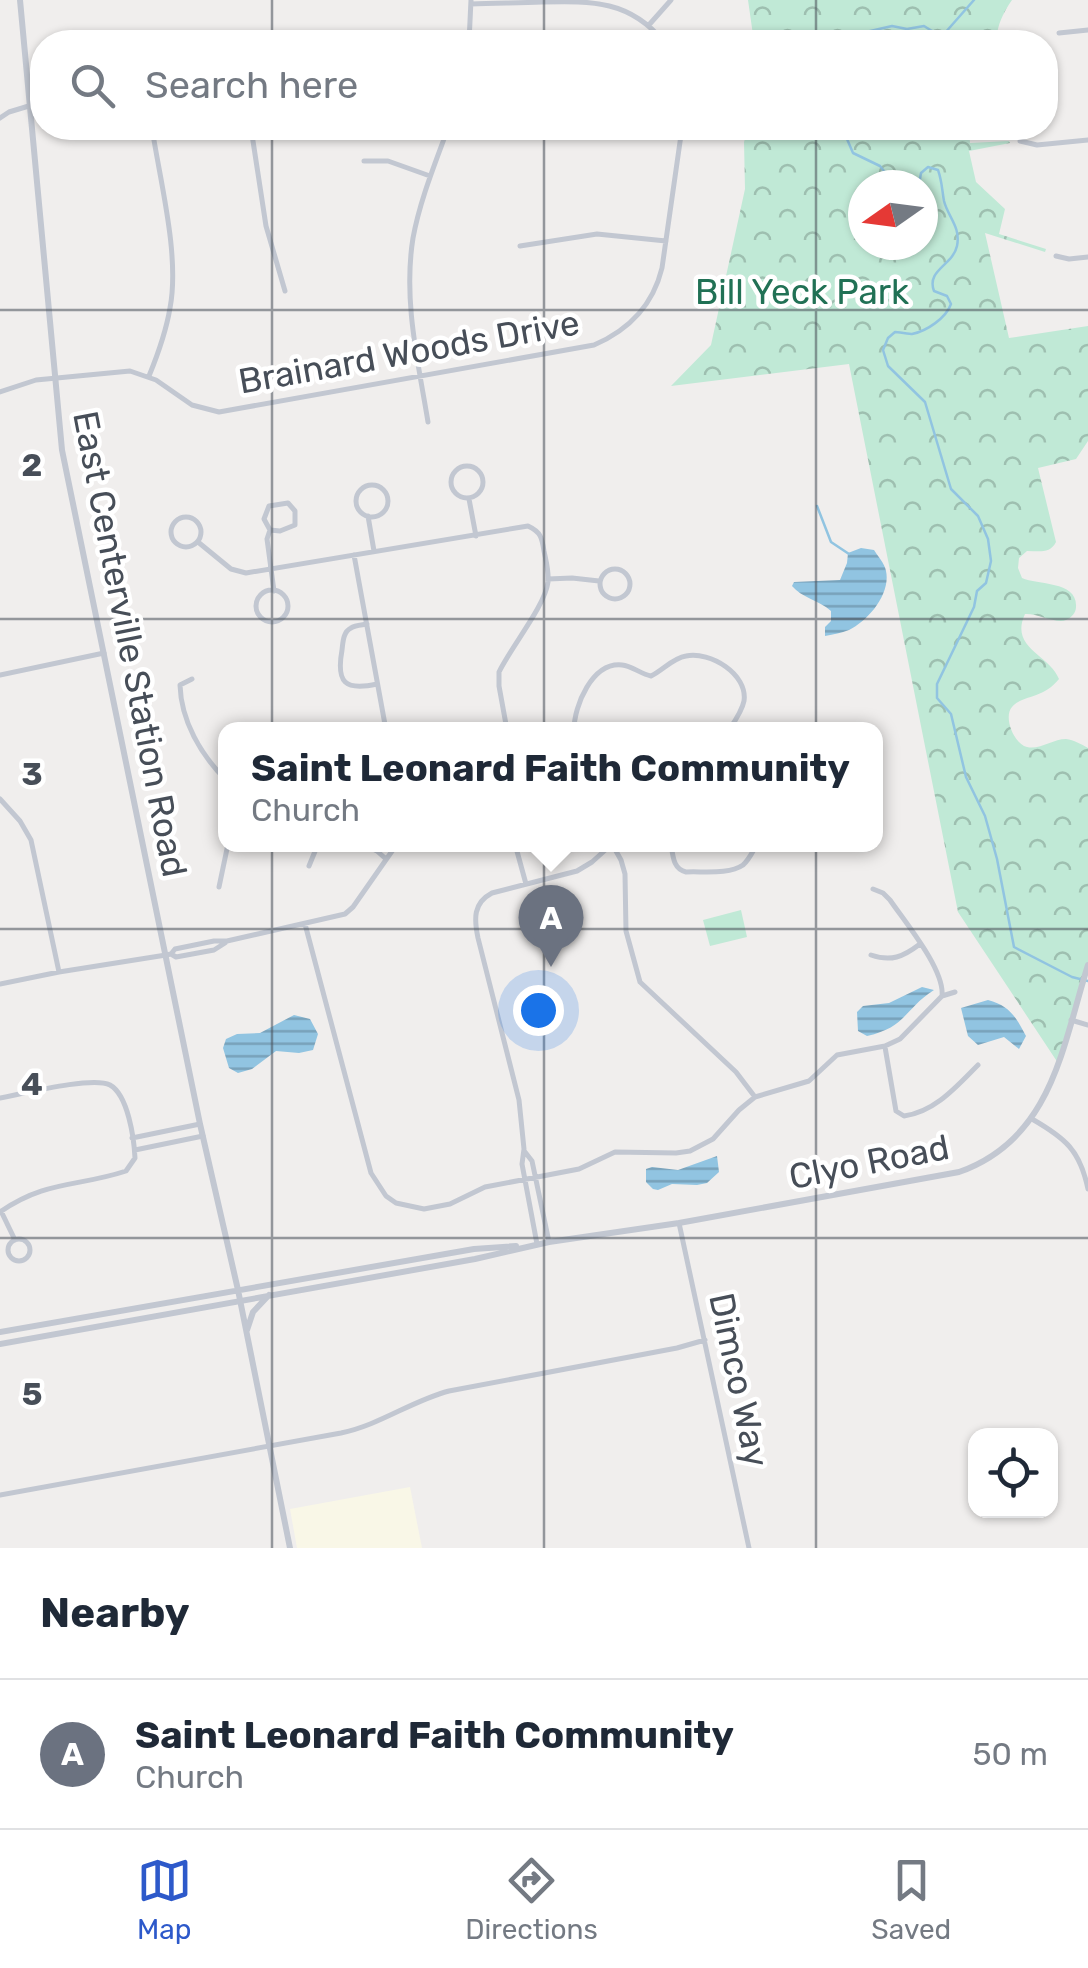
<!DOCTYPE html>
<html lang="en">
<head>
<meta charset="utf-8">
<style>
	:root { --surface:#fff; --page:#f6f6f7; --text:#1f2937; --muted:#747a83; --line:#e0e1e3; --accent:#2d59ca }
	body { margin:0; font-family:Rubik,sans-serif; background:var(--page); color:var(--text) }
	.controls { position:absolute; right:30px; bottom:30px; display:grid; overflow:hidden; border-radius:20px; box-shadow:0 2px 8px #0004 }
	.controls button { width:90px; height:90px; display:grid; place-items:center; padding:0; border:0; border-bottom:2px solid var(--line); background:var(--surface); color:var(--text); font:50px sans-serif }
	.compass { position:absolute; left:848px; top:170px; width:90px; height:90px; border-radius:50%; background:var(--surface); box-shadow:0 2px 8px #0004; rotate:256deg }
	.you { position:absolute; left:538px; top:1010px; width:35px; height:35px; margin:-25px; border:8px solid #fff; border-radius:50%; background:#1a73e8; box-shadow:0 0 0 15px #1a73e833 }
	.badge { display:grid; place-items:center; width:65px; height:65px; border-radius:50%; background:var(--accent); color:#fff; font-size:32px; font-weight:700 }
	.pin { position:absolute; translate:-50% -82px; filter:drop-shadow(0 2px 5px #0008) }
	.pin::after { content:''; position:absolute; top:52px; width:35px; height:30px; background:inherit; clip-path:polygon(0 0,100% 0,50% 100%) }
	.popup { position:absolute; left:218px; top:722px; width:665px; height:130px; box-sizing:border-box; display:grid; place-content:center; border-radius:20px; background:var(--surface); filter:drop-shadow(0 2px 8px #0005); font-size:32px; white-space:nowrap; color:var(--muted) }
	.popup b { font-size:38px; color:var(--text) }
	.popup::after { content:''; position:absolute; left:50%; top:100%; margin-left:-20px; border:20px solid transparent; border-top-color:var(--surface) }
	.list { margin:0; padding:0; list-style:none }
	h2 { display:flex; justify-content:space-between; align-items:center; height:130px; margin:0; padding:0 40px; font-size:42px }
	h2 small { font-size:32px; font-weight:400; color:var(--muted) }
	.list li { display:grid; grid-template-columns:65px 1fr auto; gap:30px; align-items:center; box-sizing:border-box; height:150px; padding:0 40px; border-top:2px solid var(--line) }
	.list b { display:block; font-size:38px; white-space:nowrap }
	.list p { margin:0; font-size:32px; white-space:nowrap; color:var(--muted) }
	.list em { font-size:32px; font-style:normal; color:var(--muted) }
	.icon { flex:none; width:55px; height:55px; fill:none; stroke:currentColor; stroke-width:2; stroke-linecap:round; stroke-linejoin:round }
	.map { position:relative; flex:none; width:1088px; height:1548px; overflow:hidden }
	.search { position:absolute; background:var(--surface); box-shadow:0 2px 8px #0004; left:30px; right:30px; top:30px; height:110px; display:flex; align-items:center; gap:25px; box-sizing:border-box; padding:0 35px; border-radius:40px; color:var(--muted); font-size:38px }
	.sheet { height:280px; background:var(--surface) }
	nav { display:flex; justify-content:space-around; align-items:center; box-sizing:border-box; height:140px; border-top:2px solid var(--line); background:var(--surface); font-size:28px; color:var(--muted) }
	nav a { display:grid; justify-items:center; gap:5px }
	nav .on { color:var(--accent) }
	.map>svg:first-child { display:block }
</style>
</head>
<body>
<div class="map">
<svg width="1088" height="1548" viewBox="0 0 1088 1548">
	<defs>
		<pattern id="forest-crowns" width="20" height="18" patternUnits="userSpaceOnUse" patternTransform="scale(2.5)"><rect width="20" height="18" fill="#c0e9d6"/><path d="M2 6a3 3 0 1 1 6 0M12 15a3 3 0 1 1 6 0" fill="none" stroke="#9ebfb0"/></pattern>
		<pattern id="water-rules" width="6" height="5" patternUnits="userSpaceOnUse" patternTransform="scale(2.5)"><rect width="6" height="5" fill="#91c4e1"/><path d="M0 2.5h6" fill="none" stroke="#78a1b9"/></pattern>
	</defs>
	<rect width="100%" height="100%" fill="#f0eeed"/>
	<path fill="#f9f7e7" d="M 410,1487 L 422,1548 L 297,1548 L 290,1509 Z"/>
	<path fill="url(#forest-crowns)" fill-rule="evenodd" d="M 748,0 L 1012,0 C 1003,13 996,27 997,42 L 754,42 Z
		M 748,128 L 969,128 L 970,143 L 1009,141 L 1010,143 L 969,151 L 976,182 L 1005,209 L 999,234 L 1046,249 L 1045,252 L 985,233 L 1009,338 L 1088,326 L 1088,441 L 1076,459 L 1038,468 L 1056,542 C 1050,554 1039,551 1027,551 L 1019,558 L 1018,568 L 1022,578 C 1038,585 1078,581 1076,607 C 1076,613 1071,618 1066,620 C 1056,624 1037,613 1025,614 C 1009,648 1050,655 1059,679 C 1043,699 1022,695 1012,707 C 1003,717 1014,744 1027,747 C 1040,750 1053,739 1066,739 C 1074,740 1081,744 1088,748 L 1088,965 L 1058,1063 L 958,912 L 849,364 L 671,386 L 711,345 L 745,189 L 744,142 ZM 863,185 L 923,185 L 923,245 L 863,245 Z"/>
	<path fill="#c0e9d6" d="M 741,910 L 747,937 L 710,946 L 703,920 Z"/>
	<path fill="url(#water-rules)" d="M 861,548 L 874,550 C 877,555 885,564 886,571 C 891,594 868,621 849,630 C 841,633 834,634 825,636 L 825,627 L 831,621 L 831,611 C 819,600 802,598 792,586 L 794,582 L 840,580 L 847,563 L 848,553 Z
		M 922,987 L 934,990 C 904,1009 907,1027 867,1036 L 858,1031 L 857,1012 L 863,1006 L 889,1003 Z
		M 988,1000 C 1010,1006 1016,1017 1026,1036 L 1019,1049 L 1004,1037 L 978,1045 L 968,1036 L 961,1008 Z
		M 294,1015 L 310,1019 L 318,1034 L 313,1050 L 299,1053 L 276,1051 L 252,1069 L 238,1073 L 229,1068 L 223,1048 L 226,1039 L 237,1034 L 260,1033 Z
		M 717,1156 L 719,1172 L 707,1183 L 697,1185 L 672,1184 L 658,1190 L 653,1189 L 646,1182 L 646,1169 L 652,1167 L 678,1170 Z"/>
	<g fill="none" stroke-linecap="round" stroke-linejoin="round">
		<path stroke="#91c4e1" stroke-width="2.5" d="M 860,42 L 866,32 L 892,26 L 907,29 L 924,26 L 932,31 L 944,34 L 974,0
			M 855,128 L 847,139 L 853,153 L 880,166 L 892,181 L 901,185
			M 919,185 L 921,173 L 928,167 L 938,170 C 942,181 942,190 944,201 C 948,217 961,227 957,246 C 953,265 926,270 934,291 L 947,296 L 951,304 C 946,318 927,331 912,334 C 910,334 897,332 895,332 L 888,338 L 883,350 L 888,366 L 925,402 L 951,489 L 978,516 L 988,539 L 991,561 L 986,583 L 977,591 L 974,607 L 937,684 L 937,698 L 951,714 L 966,777 L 985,816 L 997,859 L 1014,947 L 1072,977 L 1088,981
			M 817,506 L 831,542 L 849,554"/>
		<path stroke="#c2c7d1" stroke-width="5" d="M 471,4 C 495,3 518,3 542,2 C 592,1 630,0 664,42
			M 648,26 L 671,0
			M 1059,33 L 1088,30
			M 469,42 L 471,0
			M 0,118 L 9,112 L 42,102
			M 251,128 L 266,226 L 285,291
			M 1020,141 L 1037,145 L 1088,140
			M 364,161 L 388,161 L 430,176
			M 520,246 L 597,234 L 666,241
			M 1056,256 L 1069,259 L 1088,257
			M 149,376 C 158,354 166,332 170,308 C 180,256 160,181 152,128
			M 0,392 L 36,380 L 130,371 L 156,380 L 192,405 L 219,412 L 594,345 C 629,330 653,305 662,268 L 682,128
			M 428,422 C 418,361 403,300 413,238 C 420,200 435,164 448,128
			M451 482a16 16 0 1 1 32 0a16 16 0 1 1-32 0Z
			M356 501a16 16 0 1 1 32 0a16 16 0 1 1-32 0Z
			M 469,499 L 476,536
			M 288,503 L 295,511 L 295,525 L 280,531 L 270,530 L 264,519 L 269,506 Z
			M 368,516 L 374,551
			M171 532a15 15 0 1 1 30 0a15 15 0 1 1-30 0Z
			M 270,530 L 267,539 L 274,591
			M 198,542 L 231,569 L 246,573 L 528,526 C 541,532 542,538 544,551 C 546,561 549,571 548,582 C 545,606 511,647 499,672 L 499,686 L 507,730
			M 354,555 L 386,730
			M600 584a15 15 0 1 1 30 0a15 15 0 1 1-30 0Z
			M 548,579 L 572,578 L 599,581
			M256 606a16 16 0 1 1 32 0a16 16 0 1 1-32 0Z
			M 367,624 C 362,625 355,625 351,628 C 343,632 343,642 342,650 C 336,683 345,691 377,684
			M 0,675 L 104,653
			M 192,679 L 180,685 C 181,721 201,755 226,780
			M 574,730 C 574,706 592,662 622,665 C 632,666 641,674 651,676 C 663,670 673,658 686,656 C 710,651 748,674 744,701 C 742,711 735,721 729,730
			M 0,799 L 20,821 L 31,840 L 59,972
			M 362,844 L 377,851 L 386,859
			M 515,844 L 526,884
			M 612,844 L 621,860 L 625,874 L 626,931 L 640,982 L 736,1072 L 755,1097
			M 671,844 C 673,856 673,869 686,872 C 702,871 729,875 743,865 C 749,860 753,851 757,844
			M 309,866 L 318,844
			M 219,887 L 228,844
			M 873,889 L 883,893 L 890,900 C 905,922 945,970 942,996
			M 305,924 L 371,1173 L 386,1196 L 396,1203 L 424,1209 L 450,1204 L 485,1187 L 579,1169 L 615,1152 L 676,1153 L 690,1151 L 713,1139 L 739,1110 L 755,1097 L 809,1081 L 837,1055 L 885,1046 L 900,1039 L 942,996 L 955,992
			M 171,954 L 176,957 L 214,950 L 225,943
			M 871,955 C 891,962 903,957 920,944
			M 0,984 L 59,972 L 166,955 L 171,954 L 175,949 L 214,941 L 227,941 L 345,914 L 353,907 L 397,844
			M 1071,1020 L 1088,1025
			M 885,1047 L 896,1111 L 904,1116 C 935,1112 957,1086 978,1065
			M 0,1098 C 22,1094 92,1076 110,1085 C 128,1095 134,1138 135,1158 L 126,1171 C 78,1187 46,1180 0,1212
			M 1032,1119 C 1065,1138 1080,1150 1088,1189
			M 132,1138 L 200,1124
			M 135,1150 L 203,1136
			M 525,1152 L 532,1161 L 549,1242
			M 1,1211 L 15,1240
			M 679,1223 L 749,1548
			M8 1250a11 11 0 1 1 22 0a11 11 0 1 1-22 0Z
			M 537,1244 L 522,1164 L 524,1149 L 519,1100 L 478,938 C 474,919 473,903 492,893 L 577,871 L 592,862 L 612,844
			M 0,1495 L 341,1433 C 380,1425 411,1401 449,1391 L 677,1348 L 705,1340"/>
		<path stroke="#c2c7d1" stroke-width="6" d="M 20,0 L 62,450 L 200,1124 L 238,1290 L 290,1548
			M 247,1330 L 253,1312 L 269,1295
			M 0,1332 L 474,1249 L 516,1246
			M 0,1344 L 475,1259 L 549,1242 L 679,1223 L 959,1172 C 1052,1139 1062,1048 1088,965"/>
	</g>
	<path fill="none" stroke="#474e58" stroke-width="2.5" stroke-opacity="0.55" d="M 272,0 L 272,42M 544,0 L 544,42M 816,0 L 816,42M 272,128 L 272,1548M 544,128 L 544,1548M 816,128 L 816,1548M 0,310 L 1088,310M 0,619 L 1088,619M 0,929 L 1088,929M 0,1238 L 1088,1238"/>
	<g text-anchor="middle" stroke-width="9" stroke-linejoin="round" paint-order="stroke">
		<g font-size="35" fill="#217155" stroke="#fff">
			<text x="802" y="304">Bill Yeck Park</text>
		</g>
		<g font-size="35" fill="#474e58" stroke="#fff">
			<text transform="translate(409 352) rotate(-10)" y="12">Brainard Woods Drive</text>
			<text transform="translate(130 644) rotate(79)" y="12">East Centerville Station Road</text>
			<text transform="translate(869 1162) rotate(-11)" y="12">Clyo Road</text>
			<text transform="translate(739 1380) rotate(78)" y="12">Dimco Way</text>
		</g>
	</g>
	<g font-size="32" text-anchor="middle" font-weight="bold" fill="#474e58" stroke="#fff" stroke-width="9" stroke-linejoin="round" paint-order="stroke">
		<text x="32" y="476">2</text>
		<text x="32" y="785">3</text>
		<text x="32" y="1095">4</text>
		<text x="32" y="1405">5</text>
	</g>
</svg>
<div class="controls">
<button><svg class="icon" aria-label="locate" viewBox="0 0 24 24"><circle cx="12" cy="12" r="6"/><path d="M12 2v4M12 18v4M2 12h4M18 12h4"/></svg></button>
</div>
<svg class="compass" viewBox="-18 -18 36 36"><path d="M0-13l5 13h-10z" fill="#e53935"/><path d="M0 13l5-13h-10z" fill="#747a83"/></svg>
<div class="you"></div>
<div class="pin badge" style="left:551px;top:967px;background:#6b7280">A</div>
<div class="popup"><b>Saint Leonard Faith Community</b>Church</div>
<div class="search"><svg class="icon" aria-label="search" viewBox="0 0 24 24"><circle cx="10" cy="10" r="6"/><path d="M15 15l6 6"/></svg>Search here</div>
</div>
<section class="sheet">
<h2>Nearby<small></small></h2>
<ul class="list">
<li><span class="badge" style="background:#6b7280">A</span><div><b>Saint Leonard Faith Community</b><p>Church</p></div><em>50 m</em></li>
</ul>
</section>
<nav>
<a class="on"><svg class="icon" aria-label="map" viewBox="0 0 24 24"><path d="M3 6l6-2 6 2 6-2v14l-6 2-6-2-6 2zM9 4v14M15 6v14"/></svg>Map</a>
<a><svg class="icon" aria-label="directions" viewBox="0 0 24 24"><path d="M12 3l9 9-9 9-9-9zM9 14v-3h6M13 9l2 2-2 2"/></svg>Directions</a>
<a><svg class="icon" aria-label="saved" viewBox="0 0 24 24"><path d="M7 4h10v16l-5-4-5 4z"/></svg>Saved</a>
</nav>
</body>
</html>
